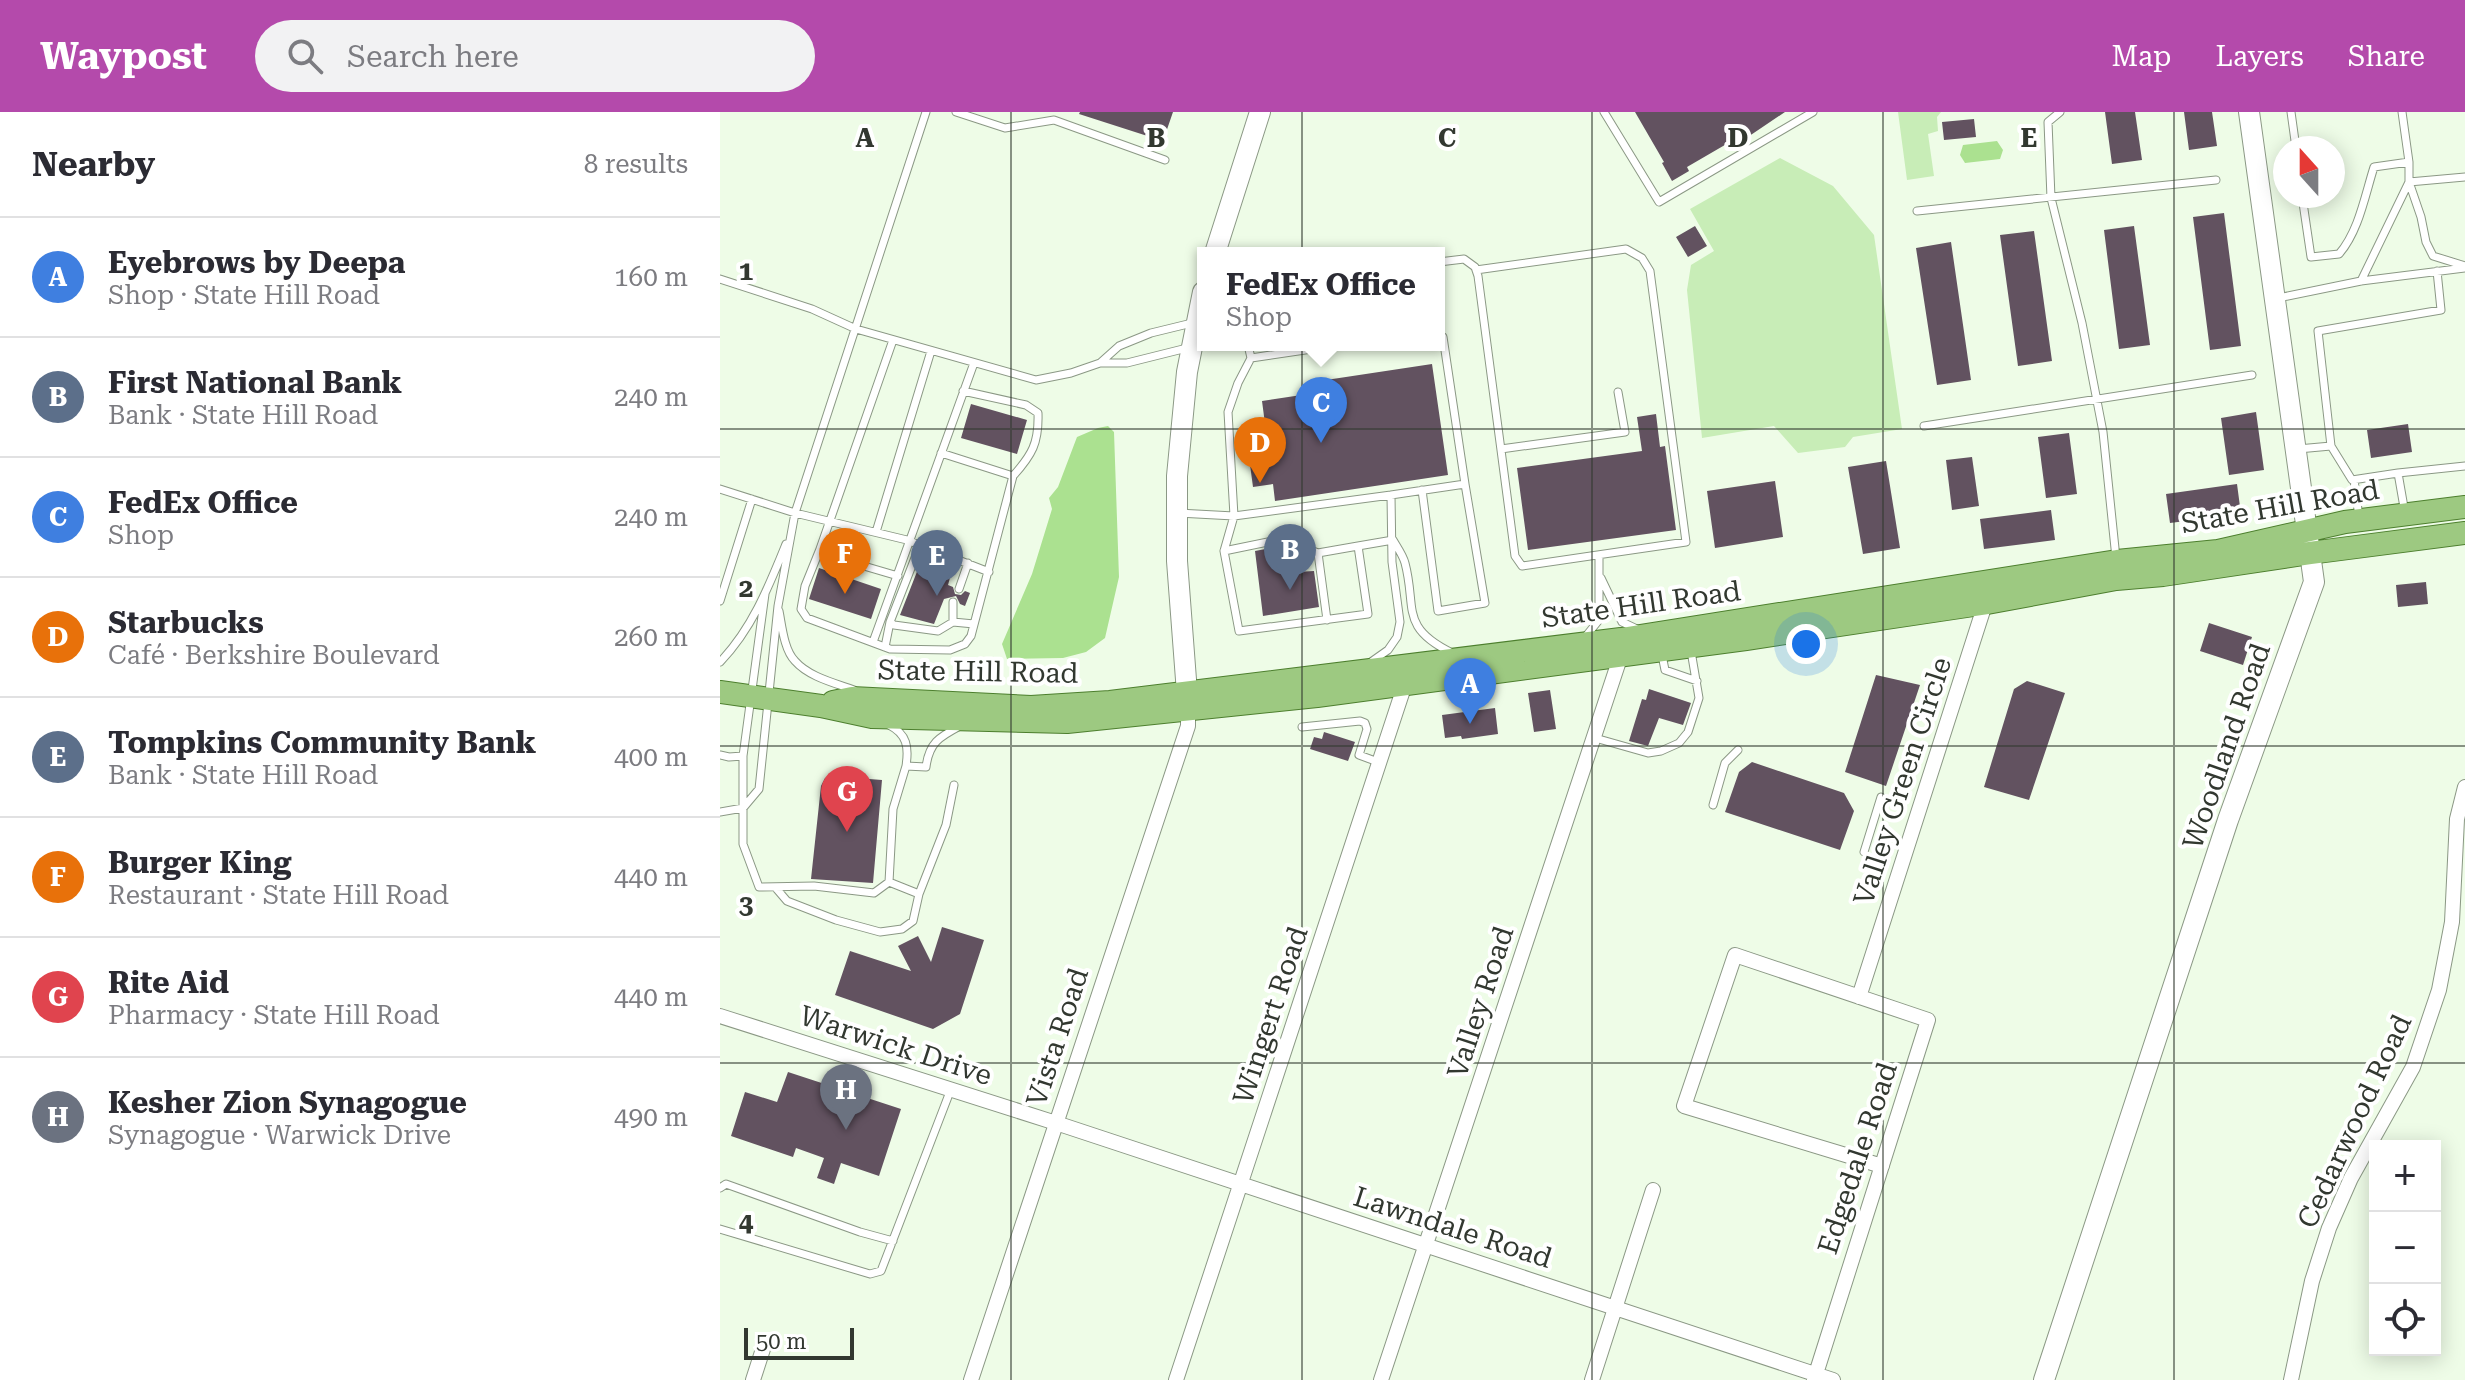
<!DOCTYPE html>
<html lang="en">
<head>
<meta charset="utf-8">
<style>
	:root { --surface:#fff; --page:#f2f2f3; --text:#2b2b33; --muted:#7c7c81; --line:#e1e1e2; --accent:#b44aab }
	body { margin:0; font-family:"Roboto Serif",serif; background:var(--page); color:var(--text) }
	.controls { position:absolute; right:24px; bottom:24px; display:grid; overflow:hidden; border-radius:0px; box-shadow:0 4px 20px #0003 }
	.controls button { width:72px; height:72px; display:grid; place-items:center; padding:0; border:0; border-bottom:2px solid var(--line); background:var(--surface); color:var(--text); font:40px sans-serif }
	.compass { position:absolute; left:1553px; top:24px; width:72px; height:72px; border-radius:50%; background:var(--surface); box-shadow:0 4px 20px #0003; rotate:339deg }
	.scale { position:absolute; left:24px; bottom:20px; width:110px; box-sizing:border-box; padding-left:8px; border:4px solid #323830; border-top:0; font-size:22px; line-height:28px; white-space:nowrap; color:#323830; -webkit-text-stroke:6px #fff; paint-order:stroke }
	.you { position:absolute; left:1086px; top:532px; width:28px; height:28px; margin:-20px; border:6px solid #fff; border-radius:50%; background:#1a73e8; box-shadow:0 0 0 12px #1a73e833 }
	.badge { display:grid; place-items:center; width:52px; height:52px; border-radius:50%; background:var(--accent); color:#fff; font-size:26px; font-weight:700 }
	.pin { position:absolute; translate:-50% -66px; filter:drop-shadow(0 2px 4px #0008) }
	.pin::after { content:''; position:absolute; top:42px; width:28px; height:24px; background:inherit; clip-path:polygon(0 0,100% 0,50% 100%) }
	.popup { position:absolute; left:477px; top:135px; width:248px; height:104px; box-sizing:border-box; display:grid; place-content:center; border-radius:0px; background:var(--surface); filter:drop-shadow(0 2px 6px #0005); font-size:26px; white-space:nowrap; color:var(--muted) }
	.popup b { font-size:30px; color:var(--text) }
	.popup::after { content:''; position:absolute; left:50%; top:100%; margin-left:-16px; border:16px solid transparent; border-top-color:var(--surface) }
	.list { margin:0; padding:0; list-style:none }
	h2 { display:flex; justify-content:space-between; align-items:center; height:104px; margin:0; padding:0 32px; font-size:34px }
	h2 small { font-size:26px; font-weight:400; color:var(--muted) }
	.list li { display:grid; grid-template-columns:52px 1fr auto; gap:24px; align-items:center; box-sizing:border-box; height:120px; padding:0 32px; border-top:2px solid var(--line) }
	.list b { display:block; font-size:30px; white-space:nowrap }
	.list p { margin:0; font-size:26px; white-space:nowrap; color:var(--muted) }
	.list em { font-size:26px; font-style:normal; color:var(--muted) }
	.icon { flex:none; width:44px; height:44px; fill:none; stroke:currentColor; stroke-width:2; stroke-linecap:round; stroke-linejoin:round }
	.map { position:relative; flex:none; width:1745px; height:1268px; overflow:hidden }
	header { display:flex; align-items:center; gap:48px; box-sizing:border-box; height:112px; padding:0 40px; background:var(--accent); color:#fff }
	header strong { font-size:38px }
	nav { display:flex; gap:44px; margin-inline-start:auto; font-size:28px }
	.search { width:560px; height:72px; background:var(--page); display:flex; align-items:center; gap:20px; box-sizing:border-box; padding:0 28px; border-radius:44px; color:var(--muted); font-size:30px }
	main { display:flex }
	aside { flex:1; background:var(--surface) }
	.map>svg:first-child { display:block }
</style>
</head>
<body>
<header>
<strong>Waypost</strong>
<div class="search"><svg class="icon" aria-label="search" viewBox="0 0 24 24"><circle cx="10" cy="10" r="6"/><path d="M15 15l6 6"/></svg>Search here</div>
<nav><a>Map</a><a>Layers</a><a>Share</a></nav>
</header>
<main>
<aside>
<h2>Nearby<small>8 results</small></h2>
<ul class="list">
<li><span class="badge" style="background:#3f7fe0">A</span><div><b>Eyebrows by Deepa</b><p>Shop · State Hill Road</p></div><em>160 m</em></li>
<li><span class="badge" style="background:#5c6f8a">B</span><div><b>First National Bank</b><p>Bank · State Hill Road</p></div><em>240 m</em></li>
<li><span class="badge" style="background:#3f7fe0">C</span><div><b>FedEx Office</b><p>Shop</p></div><em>240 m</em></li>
<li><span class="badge" style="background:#e8710a">D</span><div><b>Starbucks</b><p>Café · Berkshire Boulevard</p></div><em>260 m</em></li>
<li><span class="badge" style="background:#5c6f8a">E</span><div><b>Tompkins Community Bank</b><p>Bank · State Hill Road</p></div><em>400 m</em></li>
<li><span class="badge" style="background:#e8710a">F</span><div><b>Burger King</b><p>Restaurant · State Hill Road</p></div><em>440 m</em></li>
<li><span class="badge" style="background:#e0444e">G</span><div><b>Rite Aid</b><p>Pharmacy · State Hill Road</p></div><em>440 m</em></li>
<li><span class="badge" style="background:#6b7280">H</span><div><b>Kesher Zion Synagogue</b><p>Synagogue · Warwick Drive</p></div><em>490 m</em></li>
</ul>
</aside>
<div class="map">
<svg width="1745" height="1268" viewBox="0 0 1745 1268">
	<rect width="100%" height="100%" fill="#eefce7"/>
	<path fill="#c8edb7" d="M 1178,0 L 1221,0 L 1217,5 L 1218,19 L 1208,22 L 1214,64 L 1187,68 Z
		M 1060,46 L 1113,74 L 1154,123 L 1182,317 L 1133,325 L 1125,335 L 1078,341 L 1054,314 L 982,326 L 967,178 L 971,153 L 994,139 L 970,97 Z"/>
	<path fill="#abe190" d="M 1277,29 L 1283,38 L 1280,47 L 1245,51 L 1240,43 L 1243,33 Z
		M 388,314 L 394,320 L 399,465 L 385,526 L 366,540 L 343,546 L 287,547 L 282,532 L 312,462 L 332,397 L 329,386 L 338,375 L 357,325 L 378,316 Z"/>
	<path fill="#625260" d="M 360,0 L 453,0 L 443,29 L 359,2 Z
		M 915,0 L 1065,0 L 1013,35 L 1010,30 L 967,55 L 969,59 L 952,69 L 942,51 L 944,50 Z
		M 1385,0 L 1415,0 L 1422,48 L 1392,52 Z
		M 1464,0 L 1492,0 L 1497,34 L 1469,38 Z
		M 1254,7 L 1256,25 L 1224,28 L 1222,10 Z
		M 1504,101 L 1521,234 L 1490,238 L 1473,105 Z
		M 975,114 L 987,134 L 968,145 L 956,125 Z
		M 1414,114 L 1430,233 L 1399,237 L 1384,118 Z
		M 1314,119 L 1332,249 L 1298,254 L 1280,123 Z
		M 1231,130 L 1251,268 L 1217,273 L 1196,136 Z
		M 712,252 L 728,363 L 555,389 L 553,372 L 533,375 L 527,330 L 547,327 L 542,289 L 608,279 L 606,268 Z
		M 251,292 L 307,308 L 297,342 L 241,326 Z
		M 1536,300 L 1544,358 L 1509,363 L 1501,306 Z
		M 936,302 L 940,335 L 945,334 L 956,418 L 808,438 L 797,356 L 922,339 L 917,305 Z
		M 1688,312 L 1692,340 L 1651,346 L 1647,318 Z
		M 1349,321 L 1357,382 L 1326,386 L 1318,325 Z
		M 1252,345 L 1259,394 L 1232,398 L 1226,348 Z
		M 1166,349 L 1180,436 L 1143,442 L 1128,355 Z
		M 1055,369 L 1063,425 L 995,436 L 987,379 Z
		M 1517,372 L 1521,402 L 1450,411 L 1446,382 Z
		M 1331,398 L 1335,428 L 1264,437 L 1260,407 Z
		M 556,435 L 560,461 L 594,459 L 599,495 L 543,504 L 535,439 Z
		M 200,452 L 231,462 L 228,473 L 233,475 L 235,482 L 241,483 L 245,479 L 250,481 L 245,494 L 240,492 L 236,484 L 224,487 L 214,512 L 180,503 Z
		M 99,456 L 161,477 L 151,507 L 89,487 Z
		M 1706,470 L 1708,492 L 1678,495 L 1676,473 Z
		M 1489,511 L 1532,525 L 1523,553 L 1480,539 Z
		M 1156,563 L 1200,573 L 1166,674 L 1125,660 Z
		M 1307,569 L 1345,581 L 1309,688 L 1264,675 L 1294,577 Z
		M 929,577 L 971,591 L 963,613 L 939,606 L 928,634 L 909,629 L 922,587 L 926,588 Z
		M 830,578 L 836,617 L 814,620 L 808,581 Z
		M 775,596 L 778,622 L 742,627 L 741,624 L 725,626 L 722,603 Z
		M 604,620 L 635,630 L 628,649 L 590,637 L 594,625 L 602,627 Z
		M 1032,650 L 1124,681 L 1134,699 L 1120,738 L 1005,700 L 1019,660 Z
		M 110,664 L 162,668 L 153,771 L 91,767 L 101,674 L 105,666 Z
		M 222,815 L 264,828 L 240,902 L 213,917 L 115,883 L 130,839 L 191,859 L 178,834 L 198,824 L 211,850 Z
		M 68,960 L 181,997 L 159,1064 L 121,1051 L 114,1072 L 97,1066 L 104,1046 L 76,1036 L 73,1045 L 11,1024 L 25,980 L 57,990 Z"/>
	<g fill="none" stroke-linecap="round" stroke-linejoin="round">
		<defs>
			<path id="lane" d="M 236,0 L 285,16 L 334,8 L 445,48
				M 884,0 L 939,90 L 1093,0
				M 1340,0 L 1328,10 L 1331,86 L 1362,211 L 1383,320 L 1396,446
				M 1571,0 L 1576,36
				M 1682,0 L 1689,50 L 1689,70 L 1701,105 L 1706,130 L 1713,144 L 1745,154
				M 1689,70 L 1745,65
				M 1582,84 L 1591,145 L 1619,142 C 1639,119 1645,83 1654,55 L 1689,50
				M 1197,99 L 1496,68
				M 719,150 L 744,147 L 755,155 L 758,164 L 795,444 L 802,454 L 966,430 L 930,159 L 922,146 L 906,137 L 756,158
				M 0,167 L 92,197 L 136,217 L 316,268 L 351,261 L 380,251 L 407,251 L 483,232
				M 1641,169 L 1689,70
				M 1558,186 L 1641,169 L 1745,156
				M 173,228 L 100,437 L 103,442 L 178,464
				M 528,233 L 531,246 L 518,271 L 508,300 L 514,404 L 504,439 L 519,519 L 648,502 L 638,434 L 673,428
				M 531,246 L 619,233
				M 380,251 L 399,234 L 431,221 L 472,211
				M 1204,314 L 1532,263
				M 1611,334 L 1598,219 L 1721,198 L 1717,159
				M 781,337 L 905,320 L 898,280
				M 1578,337 L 1611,334 L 1632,368 L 1678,361 L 1685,401
				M 221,341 L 293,364 C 312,343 319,331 318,301 L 306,293 L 243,279
				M 1678,361 L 1745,354
				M 1634,368 L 1639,405
				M 0,377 L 75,401 L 187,428 L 269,460
				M 702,378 L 718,499 L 765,491 L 745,372
				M 458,401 L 514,404 L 671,383
				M 156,420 L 211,239
				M 673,428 C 677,435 683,443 685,451 C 697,496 679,515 732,541
				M 200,433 L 170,510 L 174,513 L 218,519 L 233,510 L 254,512
				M 100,437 L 85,474 L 81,497 L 87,506 L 170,537 L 230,538 L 245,532 L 251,524 L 293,364
				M 504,439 L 562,427 L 598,441 L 638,434
				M 598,441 L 607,508
				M 881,466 L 902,510 L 919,518
				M 239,477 L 248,451
				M 45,482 L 23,644 L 23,732 L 39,775 L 94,774 L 154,781 L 169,770
				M 0,489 L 32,387
				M 59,499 C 62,514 64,538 75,549 C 89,565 115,571 134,578
				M 233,510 L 233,490
				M 866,524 L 879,508 L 879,443
				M 153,530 L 254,251
				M 165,535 L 170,510
				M 942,543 L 945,558 L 977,569
				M 0,550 C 32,517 49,474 66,432
				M 651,550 L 668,538 L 677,525 L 680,510 L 672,450 L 671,383 L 745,372 L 723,225 L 719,225
				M 169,613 C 187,622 189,635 186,654
				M 582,615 L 640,609 L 645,611 L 647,617 L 639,643 L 658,650
				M 875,626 L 928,641 L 941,639 L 959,631 L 968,620 L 979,586 L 971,539
				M 0,643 L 9,645 L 23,644
				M 993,693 L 1005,651 L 1018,638
				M 0,700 L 23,696 L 39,677 L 58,494 L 75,401 L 206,0
				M 1144,740 L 1161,685
				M 169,770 L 173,697 L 186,654 L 206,655 C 209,631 219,625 240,614
				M 169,770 L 199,782 L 226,713 L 234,673
				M 55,775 L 67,789 L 116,808 L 160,820 L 182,817 L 193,809 L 199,782
				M 0,1076 L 6,1072 L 140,1120 L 173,1129
				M 0,1117 L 150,1162 L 161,1159 L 231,977"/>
			<path id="street" d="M 1139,885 L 1267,486
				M 0,904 L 336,1011 L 1113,1268
				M 33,1268 L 43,1237
				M 251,1268 L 468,614 L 468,598
				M 456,1268 L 687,566
				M 661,1268 L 902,540
				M 872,1268 L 933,1078
				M 1094,1268 L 1208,908 L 1015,843 L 964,994 L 1162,1054
				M 1571,1268 L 1592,1169 L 1609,1116 L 1631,1066 L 1693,955 L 1719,878 L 1732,810 L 1737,707 L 1745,675"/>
			<path id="secondary" d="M 495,141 L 540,0
				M 468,594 L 457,449 L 457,364 L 467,260 L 483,180
				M 1324,1268 L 1508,708 L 1594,470 L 1529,0"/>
			<path id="primary" d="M 0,580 L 101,594 L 152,605 L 347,610 L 597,584 L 1026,527 L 1267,491 L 1396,467 L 1443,463 L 1590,441 L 1745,421
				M 113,590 L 132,586 L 311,595 L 390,590 L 901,527 L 1397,449 L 1498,439 L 1625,410 L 1745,395"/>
		</defs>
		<use href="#lane" stroke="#8b9885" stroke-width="9"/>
		<use href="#street" stroke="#8b9885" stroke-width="16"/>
		<use href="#secondary" stroke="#8b9885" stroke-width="22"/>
		<use href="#primary" stroke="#4d7f2e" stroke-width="24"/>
		<use href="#lane" stroke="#fff" stroke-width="7"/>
		<use href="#street" stroke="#fff" stroke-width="14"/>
		<use href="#secondary" stroke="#fff" stroke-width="20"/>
		<use href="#primary" stroke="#9dc981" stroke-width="22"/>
	</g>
	<path fill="none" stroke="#323830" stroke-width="2" stroke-opacity="0.55" d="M 291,0 L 291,1268M 582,0 L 582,1268M 872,0 L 872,1268M 1163,0 L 1163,1268M 1454,0 L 1454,1268M 0,317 L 1745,317M 0,634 L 1745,634M 0,951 L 1745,951"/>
	<g text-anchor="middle" stroke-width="8" stroke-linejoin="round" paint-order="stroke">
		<g font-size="28" fill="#323830" stroke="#fff">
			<text transform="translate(1560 394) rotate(-10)" y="10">State Hill Road</text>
			<text transform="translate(921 492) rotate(-8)" y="10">State Hill Road</text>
			<text transform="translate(258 559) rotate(1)" y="10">State Hill Road</text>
			<text transform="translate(1506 634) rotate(-71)" y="10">Woodland Road</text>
			<text transform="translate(1182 669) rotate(-72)" y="10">Valley Green Circle</text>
			<text transform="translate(760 890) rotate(-72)" y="10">Valley Road</text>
			<text transform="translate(550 903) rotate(-72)" y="10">Wingert Road</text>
			<text transform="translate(337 925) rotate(-72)" y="10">Vista Road</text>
			<text transform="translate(176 933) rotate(18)" y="10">Warwick Drive</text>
			<text transform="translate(1634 1009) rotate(-65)" y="10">Cedarwood Road</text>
			<text transform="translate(1137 1046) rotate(-72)" y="10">Edgedale Road</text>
			<text transform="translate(733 1115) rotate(18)" y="10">Lawndale Road</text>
		</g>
	</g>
	<g font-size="26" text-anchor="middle" font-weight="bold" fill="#323830" stroke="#fff" stroke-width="8" stroke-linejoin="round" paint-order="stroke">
		<text x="145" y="35">A</text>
		<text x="436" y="35">B</text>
		<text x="727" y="35">C</text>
		<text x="1018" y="35">D</text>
		<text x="1309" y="35">E</text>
		<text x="26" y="168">1</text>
		<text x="26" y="485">2</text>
		<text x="26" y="802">3</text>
		<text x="26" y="1119">4</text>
	</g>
</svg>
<div class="controls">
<button>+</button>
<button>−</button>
<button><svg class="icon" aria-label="locate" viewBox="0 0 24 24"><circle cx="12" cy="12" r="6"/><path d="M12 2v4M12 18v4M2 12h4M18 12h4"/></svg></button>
</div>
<svg class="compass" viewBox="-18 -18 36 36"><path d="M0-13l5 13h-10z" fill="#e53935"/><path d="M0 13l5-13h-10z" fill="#7c7c81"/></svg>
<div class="scale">50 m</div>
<div class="you"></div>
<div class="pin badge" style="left:750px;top:612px;background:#3f7fe0">A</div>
<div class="pin badge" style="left:570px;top:478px;background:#5c6f8a">B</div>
<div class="pin badge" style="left:601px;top:331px;background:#3f7fe0">C</div>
<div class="popup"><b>FedEx Office</b>Shop</div>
<div class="pin badge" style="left:540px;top:371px;background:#e8710a">D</div>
<div class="pin badge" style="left:217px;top:484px;background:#5c6f8a">E</div>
<div class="pin badge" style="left:125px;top:482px;background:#e8710a">F</div>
<div class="pin badge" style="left:127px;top:720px;background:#e0444e">G</div>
<div class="pin badge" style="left:126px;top:1018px;background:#6b7280">H</div>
</div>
</main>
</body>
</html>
